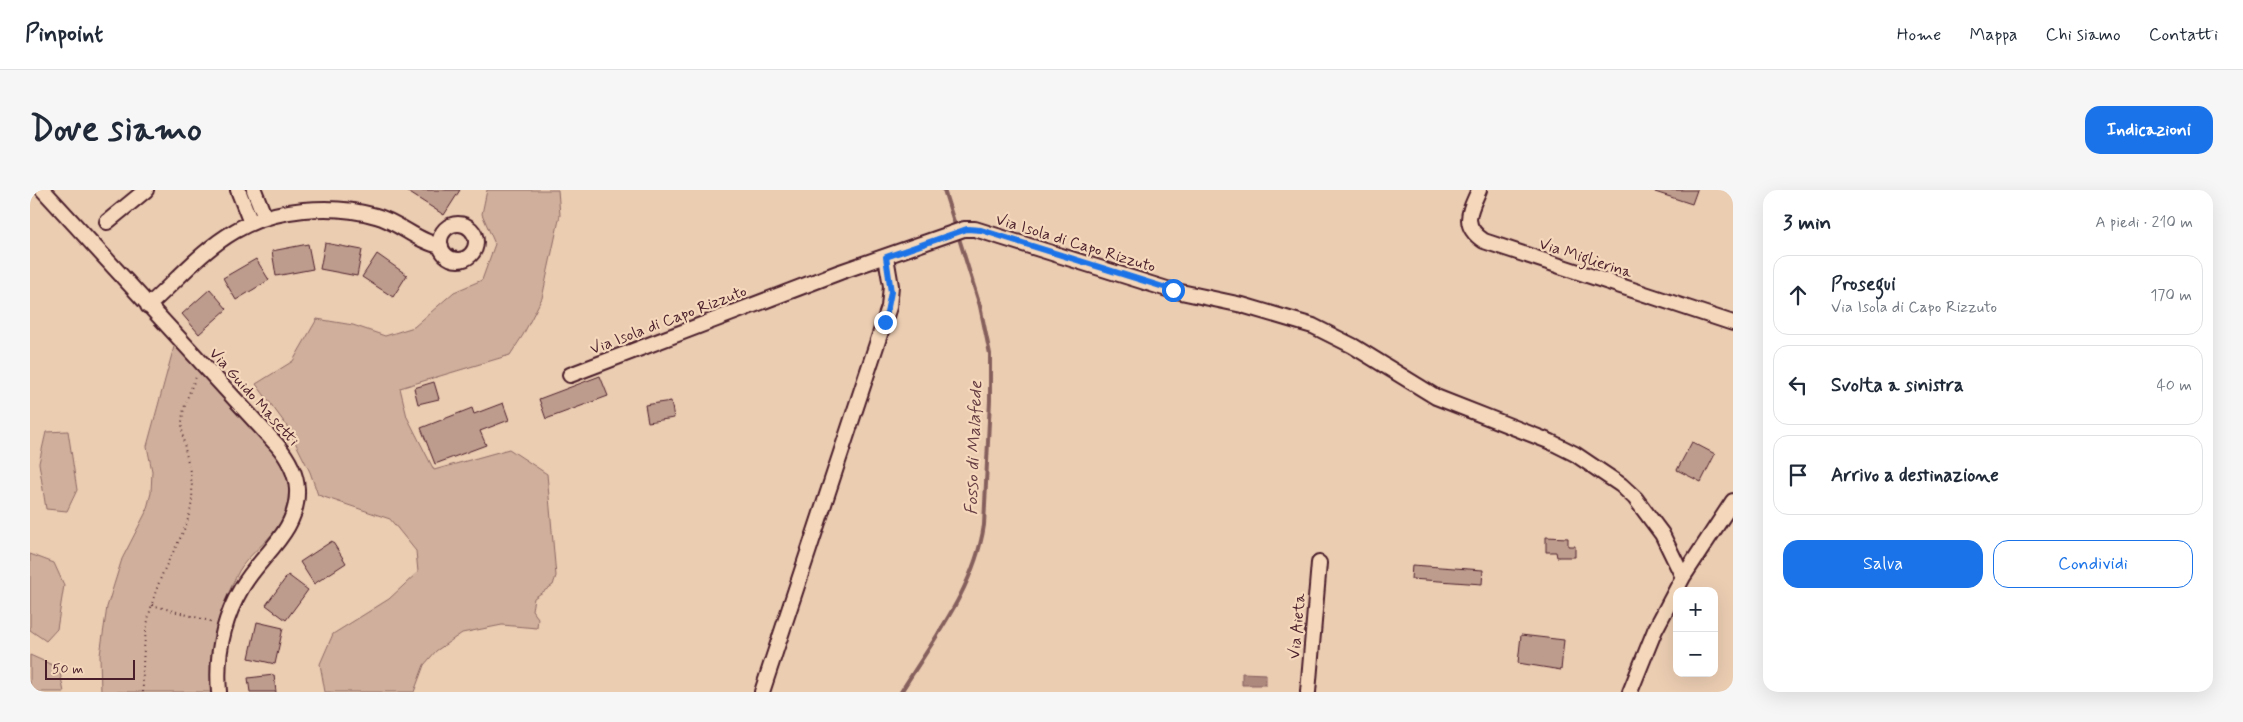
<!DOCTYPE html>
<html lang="it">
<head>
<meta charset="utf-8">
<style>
	:root { --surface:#fff; --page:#f6f6f7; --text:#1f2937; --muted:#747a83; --line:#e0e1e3; --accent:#1a73e8 }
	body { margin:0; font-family:Mynerve,sans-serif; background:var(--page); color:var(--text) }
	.controls { position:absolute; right:15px; bottom:15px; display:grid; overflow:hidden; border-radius:10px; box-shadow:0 5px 20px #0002 }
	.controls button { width:45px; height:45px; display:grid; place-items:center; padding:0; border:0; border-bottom:1px solid var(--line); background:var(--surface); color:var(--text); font:25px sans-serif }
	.scale { position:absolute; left:15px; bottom:12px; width:90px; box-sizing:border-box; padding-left:5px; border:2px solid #4a1f2b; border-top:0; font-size:14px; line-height:18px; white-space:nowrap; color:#4a1f2b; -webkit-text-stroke:4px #f5d8bb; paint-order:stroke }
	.stop { position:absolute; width:15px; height:15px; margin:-11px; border:4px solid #1a73e8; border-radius:50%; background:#fff }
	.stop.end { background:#1a73e8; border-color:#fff; box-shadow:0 1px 5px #0008 }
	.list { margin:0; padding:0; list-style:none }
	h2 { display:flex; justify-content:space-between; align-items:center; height:65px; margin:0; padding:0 20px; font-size:21px }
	h2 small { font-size:16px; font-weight:400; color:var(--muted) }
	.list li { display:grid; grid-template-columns:32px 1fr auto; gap:15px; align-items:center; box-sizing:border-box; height:80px; margin:0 10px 10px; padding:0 10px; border:1px solid var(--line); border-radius:15px }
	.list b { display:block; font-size:19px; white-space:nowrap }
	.list p { margin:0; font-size:16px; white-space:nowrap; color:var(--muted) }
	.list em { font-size:16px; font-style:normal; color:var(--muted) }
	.actions { display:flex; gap:10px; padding:15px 20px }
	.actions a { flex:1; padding:11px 0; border:1px solid var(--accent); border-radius:15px; text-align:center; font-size:18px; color:var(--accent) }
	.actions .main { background:var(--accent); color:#fff }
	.icon { flex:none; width:28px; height:28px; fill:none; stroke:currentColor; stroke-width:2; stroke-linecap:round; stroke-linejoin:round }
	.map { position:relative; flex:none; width:1703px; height:502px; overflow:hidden; border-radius:15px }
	header { display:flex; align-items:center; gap:30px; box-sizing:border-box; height:70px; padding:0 25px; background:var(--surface); border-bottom:1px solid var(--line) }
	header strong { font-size:24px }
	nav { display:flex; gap:28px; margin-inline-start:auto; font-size:18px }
	.intro { display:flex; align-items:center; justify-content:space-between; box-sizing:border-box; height:120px; padding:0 30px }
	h1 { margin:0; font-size:35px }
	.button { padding:12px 22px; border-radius:15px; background:var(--accent); color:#fff; font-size:18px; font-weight:700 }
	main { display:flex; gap:30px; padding:0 30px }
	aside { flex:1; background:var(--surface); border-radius:15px; box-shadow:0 5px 20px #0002 }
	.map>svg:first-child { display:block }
</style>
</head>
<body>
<header>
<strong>Pinpoint</strong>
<nav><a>Home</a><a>Mappa</a><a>Chi siamo</a><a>Contatti</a></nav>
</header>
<div class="intro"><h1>Dove siamo</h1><a class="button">Indicazioni</a></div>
<main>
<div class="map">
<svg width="1703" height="502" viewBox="0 0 1703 502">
	<rect width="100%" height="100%" fill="#ebcdb2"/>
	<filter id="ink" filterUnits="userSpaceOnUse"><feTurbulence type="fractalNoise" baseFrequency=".02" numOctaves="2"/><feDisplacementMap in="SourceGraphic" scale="10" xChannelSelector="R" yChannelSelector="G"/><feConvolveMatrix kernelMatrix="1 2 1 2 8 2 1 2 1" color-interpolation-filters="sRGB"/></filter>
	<g filter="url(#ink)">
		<path fill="#d0b09c" stroke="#8d6864" d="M 457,0 L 528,0 L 530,25 L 512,108 L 493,145 L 480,165 L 370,198 L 377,227 L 404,280 L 479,259 L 517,284 L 526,386 L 523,395 L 504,408 L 502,420 L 508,428 L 507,438 L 472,435 L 432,443 L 406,461 L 394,475 L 384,502 L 295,502 L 290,474 L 303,444 L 359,409 L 388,382 L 386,361 L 360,329 L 288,305 L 280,282 L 257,236 L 226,194 L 263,171 L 287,129 L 323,135 L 355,146 L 384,137 L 424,102 L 452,90 L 465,54 L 452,24 Z
			M 145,153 L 252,273 C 264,295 259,325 242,344 C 232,356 217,367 209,381 C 188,422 178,456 181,502 L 71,502 L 70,465 L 77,417 L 92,369 L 116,322 L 121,303 L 122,281 L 117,256 Z
			M 38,241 L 47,300 L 37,321 L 16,319 L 9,273 L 16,242 Z
			M 0,364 L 24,373 L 34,395 L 27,439 L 16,451 L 0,440 Z
			M 0,465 L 29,478 L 34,502 L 0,502 Z"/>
		<path fill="#ac887d" stroke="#855e5c" d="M 1212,483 L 1236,484 L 1236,495 L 1212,495 Z"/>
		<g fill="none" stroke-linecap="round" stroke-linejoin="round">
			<path stroke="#855e5c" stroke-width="4" d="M 914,0 L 926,38
				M 871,502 C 903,450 945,397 954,335 L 960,210 L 960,164 L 950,116 L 928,45"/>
		</g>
		<path fill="#be9c8d" stroke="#4a1f2b" d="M 375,0 L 430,0 L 414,25 Z
			M 1625,0 L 1667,0 L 1662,14 L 1625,2 Z
			M 295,53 L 332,60 L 327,86 L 290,79 Z
			M 278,54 L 283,79 L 246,86 L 242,61 Z
			M 347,64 L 377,85 L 363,107 L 332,87 Z
			M 226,69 L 239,90 L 206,110 L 193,88 Z
			M 180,99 L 197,119 L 169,144 L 152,124 Z
			M 570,186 L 578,206 L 516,229 L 509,209 Z
			M 404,192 L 409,209 L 388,214 L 384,198 Z
			M 641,211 L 644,228 L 618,232 L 615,215 Z
			M 473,213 L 479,230 L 450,241 L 456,255 L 405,274 L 391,238 L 442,218 L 444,224 Z
			M 1662,252 L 1685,264 L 1671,292 L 1647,280 Z
			M 1516,347 L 1538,348 L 1538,356 L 1545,356 L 1545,367 L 1527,367 L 1526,362 L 1516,362 Z
			M 302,351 L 316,373 L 284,394 L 270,372 Z
			M 1382,375 L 1453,380 L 1452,394 L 1381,389 Z
			M 258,385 L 278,400 L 256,430 L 236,415 Z
			M 227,432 L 253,438 L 245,474 L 219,468 Z
			M 1491,445 L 1534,450 L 1531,480 L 1488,473 Z
			M 244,485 L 246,502 L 220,502 L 218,488 Z"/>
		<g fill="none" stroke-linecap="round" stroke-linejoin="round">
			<defs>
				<path id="minor" d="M 13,0 L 247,255 C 258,268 266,282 267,299 C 269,342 230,365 211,399 C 193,430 186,466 189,502
					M 208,0 L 221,33
					M 224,0 L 235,28
					M 1449,0 C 1440,21 1430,35 1454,51 L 1703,133
					M 77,32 L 116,0
					M410 52a18 18 0 1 1 36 0a18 18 0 1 1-36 0Z
					M 118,116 C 146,91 172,60 205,41 C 244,18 302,13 346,26 C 369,32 388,52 411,56
					M 540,185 L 810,82 L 934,39 L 945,39 L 1137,99 L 1212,115 L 1283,136 L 1323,156 L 1406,207 L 1521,252 L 1545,264 L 1591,295 L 1605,308 L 1632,344 L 1653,387
					M 732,502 L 859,117 L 861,96 L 856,67
					M 1278,502 L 1289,373
					M 1600,502 L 1625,440 L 1653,387 L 1703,311"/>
			</defs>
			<use href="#minor" stroke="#4a1f2b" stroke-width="18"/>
			<path stroke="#4a1f2b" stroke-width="2" stroke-dasharray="1 4" stroke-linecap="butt" d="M 122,415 L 183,432
				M 113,502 C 112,462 115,428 130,390 C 141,361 159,341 162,309 C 164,283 152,259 152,234 C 152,218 160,201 166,187"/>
			<use href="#minor" stroke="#f5d8bb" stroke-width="14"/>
		</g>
	</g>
	<g fill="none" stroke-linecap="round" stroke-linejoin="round" filter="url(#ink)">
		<path stroke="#1a73e8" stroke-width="6" d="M 855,132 L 861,102 L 856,67 L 937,39 L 951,40 L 1143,100"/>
	</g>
	<g text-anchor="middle" stroke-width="4.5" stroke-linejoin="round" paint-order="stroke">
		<g font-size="16" fill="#4a1f2b" stroke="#f5d8bb">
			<text transform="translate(1046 52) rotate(17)" y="6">Via Isola di Capo Rizzuto</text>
			<text transform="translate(1556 67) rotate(18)" y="6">Via Miglierina</text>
			<text transform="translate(638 129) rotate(-21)" y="6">Via Isola di Capo Rizzuto</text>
			<text transform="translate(225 206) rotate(48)" y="6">Via Guido Masetti</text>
			<text transform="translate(1266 436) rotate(-85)" y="6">Via Aieta</text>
		</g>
		<g font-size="18" font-style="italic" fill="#673e44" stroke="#f5d8bb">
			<text transform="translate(943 258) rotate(-88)" y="6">Fosso di Malafede</text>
		</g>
	</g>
</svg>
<div class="controls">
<button>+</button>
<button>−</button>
</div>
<div class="scale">50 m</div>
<div class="stop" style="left:1143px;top:100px"></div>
<div class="stop end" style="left:855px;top:132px"></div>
</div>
<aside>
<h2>3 min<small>A piedi · 210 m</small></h2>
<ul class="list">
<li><svg class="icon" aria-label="ahead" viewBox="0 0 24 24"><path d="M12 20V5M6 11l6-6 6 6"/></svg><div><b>Prosegui</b><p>Via Isola di Capo Rizzuto</p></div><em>170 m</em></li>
<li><svg class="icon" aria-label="left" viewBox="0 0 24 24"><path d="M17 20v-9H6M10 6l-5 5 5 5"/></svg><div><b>Svolta a sinistra</b></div><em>40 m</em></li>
<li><svg class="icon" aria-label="arrive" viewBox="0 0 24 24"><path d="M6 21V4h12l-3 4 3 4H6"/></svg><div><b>Arrivo a destinazione</b></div></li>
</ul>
<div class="actions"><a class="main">Salva</a><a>Condividi</a></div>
</aside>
</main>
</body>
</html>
